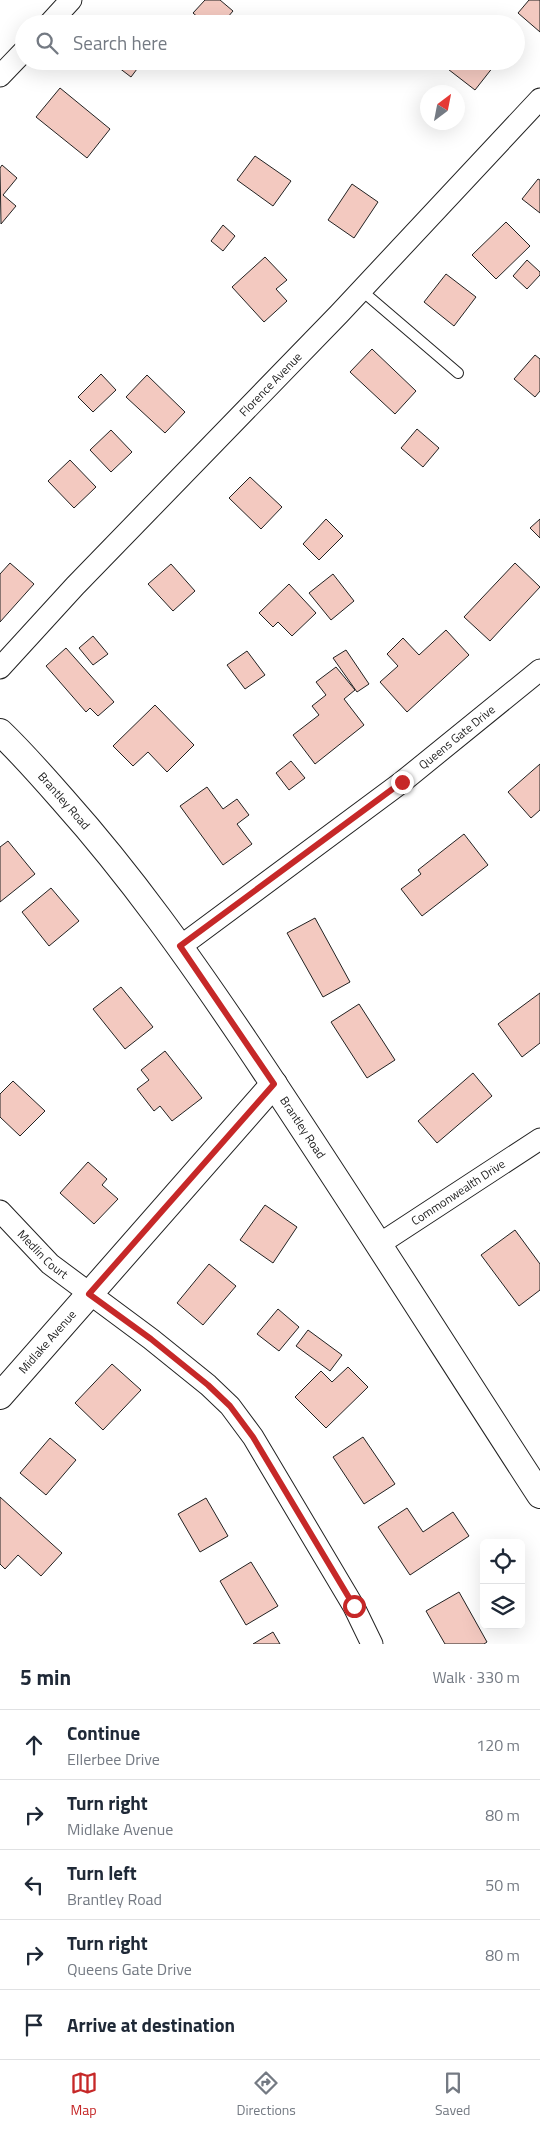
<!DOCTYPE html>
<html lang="en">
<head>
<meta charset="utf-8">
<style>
	:root { --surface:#fff; --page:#f6f6f7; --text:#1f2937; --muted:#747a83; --line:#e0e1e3; --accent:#c62828 }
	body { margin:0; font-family:"Titillium Web",sans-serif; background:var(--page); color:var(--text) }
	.controls { position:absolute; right:15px; bottom:15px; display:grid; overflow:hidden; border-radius:8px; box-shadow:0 5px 20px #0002 }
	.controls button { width:45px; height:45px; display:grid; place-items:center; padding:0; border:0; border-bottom:1px solid var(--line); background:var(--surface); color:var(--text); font:25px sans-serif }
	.compass { position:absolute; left:420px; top:85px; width:45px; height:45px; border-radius:50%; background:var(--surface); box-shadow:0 5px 20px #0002; rotate:32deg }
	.stop { position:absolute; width:15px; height:15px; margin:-11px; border:4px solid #c62828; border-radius:50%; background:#fff }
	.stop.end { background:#c62828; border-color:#fff; box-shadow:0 1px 5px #0008 }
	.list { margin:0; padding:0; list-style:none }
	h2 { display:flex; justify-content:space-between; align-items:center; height:65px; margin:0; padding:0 20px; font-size:21px }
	h2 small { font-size:16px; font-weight:400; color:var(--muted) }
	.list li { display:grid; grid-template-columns:32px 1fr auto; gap:15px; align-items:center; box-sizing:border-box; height:70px; padding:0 20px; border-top:1px solid var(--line) }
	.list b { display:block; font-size:19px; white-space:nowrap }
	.list p { margin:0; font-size:16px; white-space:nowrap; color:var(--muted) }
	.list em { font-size:16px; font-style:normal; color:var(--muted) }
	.icon { flex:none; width:28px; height:28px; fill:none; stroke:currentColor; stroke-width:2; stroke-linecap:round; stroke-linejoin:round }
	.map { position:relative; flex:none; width:540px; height:1644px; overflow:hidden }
	.search { position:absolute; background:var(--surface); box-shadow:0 5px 20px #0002; left:15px; right:15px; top:15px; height:55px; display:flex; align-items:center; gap:12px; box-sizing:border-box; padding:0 18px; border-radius:28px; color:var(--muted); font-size:19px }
	.sheet { height:415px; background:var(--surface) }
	nav { display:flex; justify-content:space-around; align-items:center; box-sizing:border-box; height:70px; border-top:1px solid var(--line); background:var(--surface); font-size:14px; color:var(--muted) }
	nav a { display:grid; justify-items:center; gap:2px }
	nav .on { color:var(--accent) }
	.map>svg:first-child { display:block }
</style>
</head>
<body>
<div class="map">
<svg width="540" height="1644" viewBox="0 0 540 1644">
	<rect width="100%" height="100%" fill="#fff"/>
	<path fill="#f3c9c0" stroke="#222" d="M 205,0 L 220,0 L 233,11 L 222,24 L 206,24 L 193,13 Z
		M 529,0 L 540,0 L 540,32 L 518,13 Z
		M 196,18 L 203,24 L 191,24 Z
		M 110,61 L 143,61 L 131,77 Z
		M 448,61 L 496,61 L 497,62 L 475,90 L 444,66 Z
		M 60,88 L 110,129 L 87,158 L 36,117 Z
		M 255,156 L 291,181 L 273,206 L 237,180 Z
		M 2,165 L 17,178 L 3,195 L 16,206 L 1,224 L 0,168 Z
		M 538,179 L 540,180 L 540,213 L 522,199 Z
		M 352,184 L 378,202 L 354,238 L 328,220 Z
		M 506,222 L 530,246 L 496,279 L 472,255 Z
		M 223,225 L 235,236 L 223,251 L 211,241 Z
		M 265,257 L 287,280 L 276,289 L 287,301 L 264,322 L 232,287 Z
		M 527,260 L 540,272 L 540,275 L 527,289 L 513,276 Z
		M 446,274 L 476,297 L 454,326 L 424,302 Z
		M 372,349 L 416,391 L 395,414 L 350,372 Z
		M 535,355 L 540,359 L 540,391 L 535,397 L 514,379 Z
		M 101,374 L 116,390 L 93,412 L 78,397 Z
		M 147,375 L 185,412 L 165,433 L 126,397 Z
		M 417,429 L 439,448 L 423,467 L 401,448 Z
		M 111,430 L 132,452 L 111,472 L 90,450 Z
		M 70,460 L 96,487 L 74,508 L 48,481 Z
		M 250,477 L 282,507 L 261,529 L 229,498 Z
		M 326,519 L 343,536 L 319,560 L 303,544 Z
		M 540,519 L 540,538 L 530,528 Z
		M 10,563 L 34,584 L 0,622 L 0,574 Z
		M 515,563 L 540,587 L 490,641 L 464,617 Z
		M 171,564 L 195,591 L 173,611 L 148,584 Z
		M 333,574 L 354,601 L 331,620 L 309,593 Z
		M 289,584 L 316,613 L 292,636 L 278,622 L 273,627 L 259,613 Z
		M 446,630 L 469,655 L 407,712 L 380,682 L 398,666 L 387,654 L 403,638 L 419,655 Z
		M 93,636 L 108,654 L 93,665 L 79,648 Z
		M 66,648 L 114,702 L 98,716 L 90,708 L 86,712 L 46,666 Z
		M 346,650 L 369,684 L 357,692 L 333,658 Z
		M 247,651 L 265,675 L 245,689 L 227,665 Z
		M 336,667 L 355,690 L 344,699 L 364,725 L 315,764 L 293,735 L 319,715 L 312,706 L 326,695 L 316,682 Z
		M 155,705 L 194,745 L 167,772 L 148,752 L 133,766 L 113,746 Z
		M 291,761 L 305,778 L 289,790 L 276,773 Z
		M 540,764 L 540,810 L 531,818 L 508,792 Z
		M 207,787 L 223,809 L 237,799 L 249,815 L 237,824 L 252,844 L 223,865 L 180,806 Z
		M 464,834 L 488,865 L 422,916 L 401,889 L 421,874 L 418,870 Z
		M 8,841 L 35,874 L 0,902 L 0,847 Z
		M 51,888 L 79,921 L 49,946 L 22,912 Z
		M 315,918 L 350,982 L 323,997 L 287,933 Z
		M 121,987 L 153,1027 L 125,1049 L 93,1009 Z
		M 540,993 L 540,1043 L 522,1057 L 498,1024 Z
		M 359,1004 L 395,1060 L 367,1078 L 331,1022 Z
		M 165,1051 L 202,1098 L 172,1121 L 160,1106 L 154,1111 L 137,1089 L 149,1080 L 141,1070 Z
		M 473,1073 L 492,1096 L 437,1143 L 418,1121 Z
		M 13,1081 L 45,1111 L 20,1136 L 0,1117 L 0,1094 Z
		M 88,1162 L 107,1179 L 102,1185 L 118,1199 L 94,1224 L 60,1193 Z
		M 265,1205 L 297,1227 L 273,1263 L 240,1240 Z
		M 515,1230 L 540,1264 L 540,1290 L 519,1306 L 481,1255 Z
		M 209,1264 L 236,1286 L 203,1325 L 177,1303 Z
		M 278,1309 L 299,1327 L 279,1351 L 257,1334 Z
		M 308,1330 L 342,1355 L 330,1371 L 296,1346 Z
		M 112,1364 L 141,1390 L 103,1430 L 75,1403 Z
		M 348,1367 L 368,1387 L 326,1428 L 295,1397 L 321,1371 L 332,1382 Z
		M 363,1437 L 395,1484 L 364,1504 L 333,1457 Z
		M 50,1438 L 76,1460 L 46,1495 L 20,1473 Z
		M 0,1497 L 62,1553 L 41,1576 L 18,1555 L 5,1569 L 0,1564 Z
		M 206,1498 L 228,1536 L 200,1552 L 178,1514 Z
		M 407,1508 L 423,1532 L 453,1512 L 469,1536 L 410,1575 L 378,1527 Z
		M 251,1562 L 278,1606 L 246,1625 L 220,1581 Z
		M 459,1592 L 487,1642 L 484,1644 L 445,1644 L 426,1611 Z
		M 273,1632 L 280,1644 L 253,1644 Z"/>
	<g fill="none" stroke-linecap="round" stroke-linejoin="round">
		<defs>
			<path id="service" d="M 361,290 L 458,373"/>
			<g id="minor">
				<path d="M 49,24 L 71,0"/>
				<path d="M 0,76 L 24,51"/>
				<path id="s1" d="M 0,668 L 75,586 L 339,314 L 540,99"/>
				<path id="s2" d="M 181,946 L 402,782 L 540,670"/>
				<path id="s3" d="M 0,1211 L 50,1264 L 151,1339 L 208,1385 L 230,1406 L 253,1437 L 354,1607 L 372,1644"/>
				<path id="s4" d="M 378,1245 L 540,1139"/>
			</g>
			<g id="tertiary">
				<path id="s5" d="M 0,732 C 23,754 43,777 64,801 C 131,876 189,958 245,1041 C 346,1191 442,1344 540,1495"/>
				<path id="s6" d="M 0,1396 L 274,1084"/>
			</g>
		</defs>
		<use href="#service" stroke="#222" stroke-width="12"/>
		<use href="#minor" stroke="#222" stroke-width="23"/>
		<use href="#tertiary" stroke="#222" stroke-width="28"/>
		<use href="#service" stroke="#fff" stroke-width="10"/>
		<use href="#minor" stroke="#fff" stroke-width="21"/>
		<use href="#tertiary" stroke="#fff" stroke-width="26"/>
	</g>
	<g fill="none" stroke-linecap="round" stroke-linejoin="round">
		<path stroke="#c62828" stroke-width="6" d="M 354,1606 L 253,1437 L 230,1406 L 208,1385 L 151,1339 L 89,1294 L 274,1084 L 180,946 L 402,782"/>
	</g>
	<g text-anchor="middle" stroke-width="4" stroke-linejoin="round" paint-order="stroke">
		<g font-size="12" fill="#222" stroke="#fff">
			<text dy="4" stroke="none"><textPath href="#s1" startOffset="392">Florence Avenue</textPath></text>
			<text dy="4" stroke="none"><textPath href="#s2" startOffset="346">Queens Gate Drive</textPath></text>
			<text dy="4" stroke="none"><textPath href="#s5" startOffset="94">Brantley Road</textPath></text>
			<text dy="4" stroke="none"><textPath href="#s5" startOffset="499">Brantley Road</textPath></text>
			<text dy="4" stroke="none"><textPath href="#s4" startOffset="96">Commonwealth Drive</textPath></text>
			<text dy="4" stroke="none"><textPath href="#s3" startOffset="61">Medlin Court</textPath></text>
			<text dy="4" stroke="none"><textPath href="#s6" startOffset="72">Midlake Avenue</textPath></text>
		</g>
	</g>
</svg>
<div class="controls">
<button><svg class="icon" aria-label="locate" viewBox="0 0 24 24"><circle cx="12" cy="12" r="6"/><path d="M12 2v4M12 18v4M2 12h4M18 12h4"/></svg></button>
<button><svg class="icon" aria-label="layers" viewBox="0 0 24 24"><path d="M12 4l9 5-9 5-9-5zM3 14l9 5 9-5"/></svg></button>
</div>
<svg class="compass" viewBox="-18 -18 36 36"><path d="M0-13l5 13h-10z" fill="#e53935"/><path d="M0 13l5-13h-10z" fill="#747a83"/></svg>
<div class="stop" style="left:354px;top:1606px"></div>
<div class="stop end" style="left:402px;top:782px"></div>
<div class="search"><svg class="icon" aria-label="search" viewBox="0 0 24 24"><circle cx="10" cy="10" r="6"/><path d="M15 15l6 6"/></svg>Search here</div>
</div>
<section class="sheet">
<h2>5 min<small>Walk · 330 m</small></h2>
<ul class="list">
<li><svg class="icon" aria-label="ahead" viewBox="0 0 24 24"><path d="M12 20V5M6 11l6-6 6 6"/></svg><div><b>Continue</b><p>Ellerbee Drive</p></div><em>120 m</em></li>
<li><svg class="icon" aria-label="right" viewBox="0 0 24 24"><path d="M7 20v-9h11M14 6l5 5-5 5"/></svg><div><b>Turn right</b><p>Midlake Avenue</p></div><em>80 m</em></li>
<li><svg class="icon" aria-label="left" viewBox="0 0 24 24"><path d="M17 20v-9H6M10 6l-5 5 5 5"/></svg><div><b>Turn left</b><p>Brantley Road</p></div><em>50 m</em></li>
<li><svg class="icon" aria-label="right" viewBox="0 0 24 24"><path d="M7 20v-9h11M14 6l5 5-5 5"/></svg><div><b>Turn right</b><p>Queens Gate Drive</p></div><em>80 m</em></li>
<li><svg class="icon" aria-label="arrive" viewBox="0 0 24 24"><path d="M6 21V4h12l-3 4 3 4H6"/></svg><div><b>Arrive at destination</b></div></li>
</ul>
</section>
<nav>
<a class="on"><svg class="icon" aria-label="map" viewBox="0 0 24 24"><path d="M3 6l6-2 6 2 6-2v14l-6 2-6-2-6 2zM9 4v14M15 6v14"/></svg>Map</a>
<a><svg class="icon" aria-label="directions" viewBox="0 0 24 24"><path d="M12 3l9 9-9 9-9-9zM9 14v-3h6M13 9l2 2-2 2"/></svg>Directions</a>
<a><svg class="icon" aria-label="saved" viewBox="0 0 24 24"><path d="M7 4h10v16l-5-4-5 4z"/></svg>Saved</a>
</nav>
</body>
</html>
